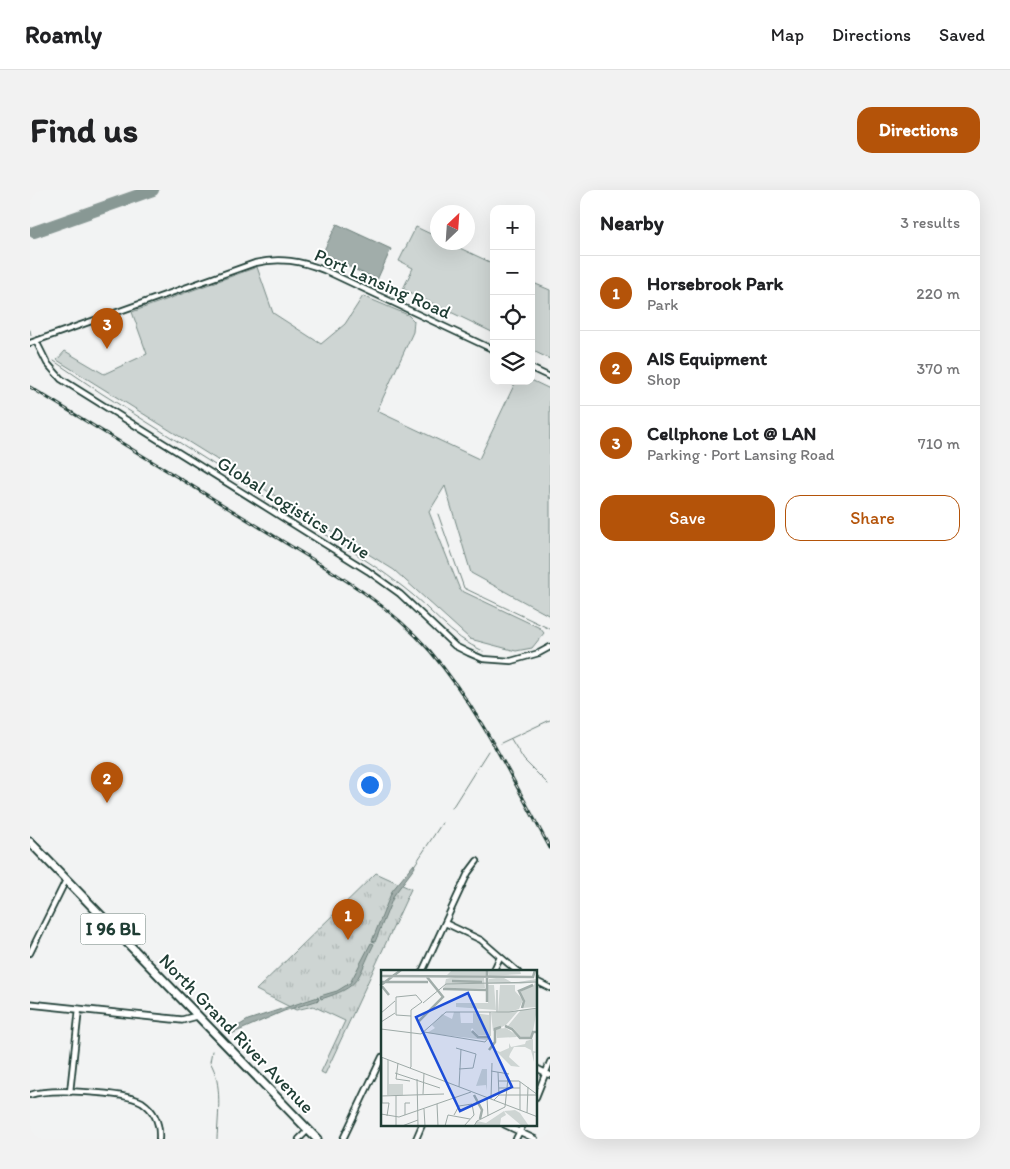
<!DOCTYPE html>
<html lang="en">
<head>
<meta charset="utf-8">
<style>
	:root { --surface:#fff; --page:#f2f2f2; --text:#202124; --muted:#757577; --line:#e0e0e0; --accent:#b45309 }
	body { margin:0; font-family:Itim,sans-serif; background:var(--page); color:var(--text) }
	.controls { position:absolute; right:15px; top:15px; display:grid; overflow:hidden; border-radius:10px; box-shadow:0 5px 20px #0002 }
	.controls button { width:45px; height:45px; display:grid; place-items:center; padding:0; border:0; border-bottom:1px solid var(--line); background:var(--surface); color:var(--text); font:25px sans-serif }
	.compass { position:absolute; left:400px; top:15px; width:45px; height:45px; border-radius:50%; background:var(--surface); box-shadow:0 5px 20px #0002; rotate:25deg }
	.you { position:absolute; left:339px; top:594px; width:18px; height:18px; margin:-12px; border:4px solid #fff; border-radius:50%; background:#1a73e8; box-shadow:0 0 0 8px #1a73e833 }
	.badge { display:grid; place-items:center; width:32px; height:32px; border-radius:50%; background:var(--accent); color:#fff; font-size:16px; font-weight:700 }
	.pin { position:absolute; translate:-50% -41px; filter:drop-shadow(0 1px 2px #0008) }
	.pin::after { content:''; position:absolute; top:26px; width:18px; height:15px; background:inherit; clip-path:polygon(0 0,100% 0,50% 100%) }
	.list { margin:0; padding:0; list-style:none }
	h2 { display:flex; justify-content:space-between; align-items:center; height:65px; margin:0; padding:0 20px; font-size:21px }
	h2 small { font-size:16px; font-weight:400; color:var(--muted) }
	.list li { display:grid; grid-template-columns:32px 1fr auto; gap:15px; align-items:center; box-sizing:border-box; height:75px; padding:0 20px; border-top:1px solid var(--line) }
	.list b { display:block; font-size:19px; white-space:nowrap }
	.list p { margin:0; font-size:16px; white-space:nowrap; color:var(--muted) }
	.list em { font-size:16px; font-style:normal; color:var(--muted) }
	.actions { display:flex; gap:10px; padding:15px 20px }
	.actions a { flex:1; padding:11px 0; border:1px solid var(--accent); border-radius:15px; text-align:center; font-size:18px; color:var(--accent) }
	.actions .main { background:var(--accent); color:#fff }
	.icon { flex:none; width:28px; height:28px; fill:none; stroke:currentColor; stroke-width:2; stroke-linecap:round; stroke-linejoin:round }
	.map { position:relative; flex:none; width:520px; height:949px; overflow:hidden; border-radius:15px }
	header { display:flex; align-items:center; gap:30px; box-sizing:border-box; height:70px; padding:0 25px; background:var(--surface); border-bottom:1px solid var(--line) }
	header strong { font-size:24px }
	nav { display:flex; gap:28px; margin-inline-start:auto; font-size:18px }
	.intro { display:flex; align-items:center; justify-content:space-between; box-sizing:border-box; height:120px; padding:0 30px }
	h1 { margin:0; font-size:35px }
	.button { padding:12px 22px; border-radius:15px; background:var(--accent); color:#fff; font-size:18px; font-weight:700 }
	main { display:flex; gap:30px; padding:0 30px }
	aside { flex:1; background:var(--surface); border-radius:15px; box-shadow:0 5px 20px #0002 }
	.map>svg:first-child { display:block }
</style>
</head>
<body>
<header>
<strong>Roamly</strong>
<nav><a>Map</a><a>Directions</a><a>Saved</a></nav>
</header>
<div class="intro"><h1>Find us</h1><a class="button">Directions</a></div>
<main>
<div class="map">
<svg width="520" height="949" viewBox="0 0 520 949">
	<defs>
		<pattern id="park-tufts" width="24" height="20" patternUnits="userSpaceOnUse" patternTransform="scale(1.25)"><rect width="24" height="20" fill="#ced5d3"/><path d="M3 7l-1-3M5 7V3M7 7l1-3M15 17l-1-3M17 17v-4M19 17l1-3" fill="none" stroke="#b0b8b6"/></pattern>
	</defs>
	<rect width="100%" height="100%" fill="#f2f3f3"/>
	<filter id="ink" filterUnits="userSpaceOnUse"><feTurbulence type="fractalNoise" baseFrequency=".02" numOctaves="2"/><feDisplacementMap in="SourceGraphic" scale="10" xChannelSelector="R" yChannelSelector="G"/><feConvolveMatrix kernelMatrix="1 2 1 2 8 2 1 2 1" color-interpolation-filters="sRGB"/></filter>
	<g filter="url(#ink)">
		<path fill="#ced5d3" stroke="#768984" d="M 386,37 L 407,47 L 408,52 L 419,53 L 464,74 L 464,143 L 373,99 L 383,78 L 369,71 Z
			M 227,77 L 243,123 L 291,154 L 315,134 L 333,106 L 378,125 L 384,131 L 383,142 L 347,221 L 449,269 L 486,191 L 501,190 L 520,199 L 520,426 L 441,383 L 415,296 L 399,322 L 430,400 L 510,438 L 514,443 L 502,458 L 486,461 L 440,449 L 364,380 L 27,170 L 35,161 L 74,184 L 117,164 L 102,122 Z
			M 501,92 L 520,100 L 520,169 L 501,160 Z"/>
		<path fill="url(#park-tufts)" stroke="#768984" d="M 346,683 L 381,699 L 295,884 L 291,882 L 315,831 L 283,816 L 266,820 L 226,800 Z"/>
		<path fill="#a1adaa" stroke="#6d807b" d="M 307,34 L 361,59 L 347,90 L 292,64 Z
			M 384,674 L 385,677 L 364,705 L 345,752 L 342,751 L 362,701 Z
			M 341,753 L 344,754 C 326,790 332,796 291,809 L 290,806 L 307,801 L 320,793 Z
			M 288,807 L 289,810 L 254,821 L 199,845 L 197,843 L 218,830 Z"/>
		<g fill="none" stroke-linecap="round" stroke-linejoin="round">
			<path stroke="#6d807b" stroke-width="1" d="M 0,140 L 1,145
				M 24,171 L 71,203 L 234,306
				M 245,313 C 288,340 333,366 373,397 C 401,418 420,447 453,461
				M 408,324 L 434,398 L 520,439
				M 481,549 L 494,570 L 518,594
				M 471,553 L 520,530
				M 422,618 L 458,561
				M 384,676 L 412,633
				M 182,861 L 180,872 C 193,893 188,925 187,949"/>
			<path stroke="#889894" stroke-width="12" d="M 4,42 L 123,0"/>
			<defs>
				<path id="street" d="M 6,151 L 17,173 L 31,189 L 338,381 L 370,404 L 425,456 L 439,463 L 453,469 L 481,471 L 509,463 L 520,457
					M 0,153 L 225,73 C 250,67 271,71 294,80 L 464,160
					M 501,178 L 520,187
					M 415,733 L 451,750 L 488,782
					M 0,763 L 36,690
					M 392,782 L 438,683 L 447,671
					M 463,782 L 470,767
					M 506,791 L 520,798
					M 506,878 L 520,885
					M 40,902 L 49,819
					M 0,905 C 20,898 94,902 112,912 C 125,921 130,934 129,949
					M 506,907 L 520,872
					M 475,935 L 505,949
					M 269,949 L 278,940
					M 313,949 L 352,867
					M 386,949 L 392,935
					M 486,949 L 493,935"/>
				<path id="secondary" d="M 0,814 L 152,830 L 167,826"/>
				<path id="primary" d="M 0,652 L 287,949"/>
			</defs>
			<use href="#street" stroke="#1f3d34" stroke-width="8"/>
			<use href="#secondary" stroke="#1f3d34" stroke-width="9"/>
			<use href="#primary" stroke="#1f3d34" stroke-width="11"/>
			<use href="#street" stroke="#fff" stroke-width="4.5"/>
			<use href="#secondary" stroke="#fff" stroke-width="5.5"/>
			<use href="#primary" stroke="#fff" stroke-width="7"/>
			<defs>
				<path id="rail" d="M 0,197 C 75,243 151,289 226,335 C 286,372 353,407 400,461 C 450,520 483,591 520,658"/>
			</defs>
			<use href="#rail" stroke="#1f3d34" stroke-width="3"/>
			<use href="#rail" stroke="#fff" stroke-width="1" stroke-dasharray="4" stroke-linecap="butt"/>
		</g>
	</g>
	<g text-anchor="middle" stroke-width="4" stroke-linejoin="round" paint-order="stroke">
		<rect fill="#fff" stroke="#627771" stroke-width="1" x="50.5" y="723.5" width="65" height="31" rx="4"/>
		<g font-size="18" font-weight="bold" fill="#1f3d34">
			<text x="83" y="745">I 96 BL</text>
		</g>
		<g font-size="19" fill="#1f3d34" stroke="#fff">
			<text transform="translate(353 93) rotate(24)" y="7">Port Lansing Road</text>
			<text transform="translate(264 317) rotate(32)" y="7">Global Logistics Drive</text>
			<text transform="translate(207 843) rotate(46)" y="7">North Grand River Avenue</text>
		</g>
	</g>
	<g transform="translate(351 780)">
		<rect width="156" height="156" fill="#f2f3f3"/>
		<path d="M 71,0 L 105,0 L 105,5 L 66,5 ZM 107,0 L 139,0 L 140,4 L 108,6 ZM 155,0 L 156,37 L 141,38 L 144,31 L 139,22 L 153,15 L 154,12 L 140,14 L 107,14 L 108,9 L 115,8 L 123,8 L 132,13 L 155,9 ZM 74,7 L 103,8 L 104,18 L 63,18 L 65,9 ZM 107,15 L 134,15 L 134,21 L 142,30 L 138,39 L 128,42 L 138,40 L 125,55 L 112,61 L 110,43 L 117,42 L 119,15 L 113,15 L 115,40 L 75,37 L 75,33 L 107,33 ZM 156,39 L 151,67 L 139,67 L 132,58 L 126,57 L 140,40 ZM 73,42 L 79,42 L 80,53 L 92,53 L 92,43 L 108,45 L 108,65 L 97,65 L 91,58 L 90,60 L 96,67 L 107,67 L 105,70 L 46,63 L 54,58 L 51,55 L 61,44 L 71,49 ZM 125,58 L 134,64 L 136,67 L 116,68 L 115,59 ZM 152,69 L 152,81 L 156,82 L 153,83 L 153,92 L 150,80 L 144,77 L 133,77 L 129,84 L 128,87 L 139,97 L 130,96 L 114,80 L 119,82 L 128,78 L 128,73 L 130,77 L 144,74 L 145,71 ZM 8,114 L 22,114 L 22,125 L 8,125 Z" fill="#ced5d3"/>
		<path d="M 134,140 L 139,143 L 148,156 L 141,156 L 123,141 Z" fill="#ced5d3"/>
		<path d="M 101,99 L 106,99 L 106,121 L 105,115 L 95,116 ZM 123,141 L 125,145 L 120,148 L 119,156 L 93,156 L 96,151 L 105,153 Z" fill="#ced5d3"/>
		<path fill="none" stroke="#a1adaa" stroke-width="2.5" d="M 0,6 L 152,7 L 154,0M 71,11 L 101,12M 0,12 L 47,12M 62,19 L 106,20M 8,25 L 0,15 L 20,0M 106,32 L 106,0M 141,38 L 143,31 L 138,21 L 152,15M 38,51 L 62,27 L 46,7M 124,56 L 131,59 L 139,68 L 150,68 L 152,62 L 156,62M 91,61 L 97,67 L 108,67M 108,80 L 114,72 L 114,59 L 120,57M 93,125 L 101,140 L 99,149"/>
		<path fill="none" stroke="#9eaaa7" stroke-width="1" d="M 42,33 L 65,14 L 157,12M 116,42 L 116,20M 0,43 L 14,31M 0,52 L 14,43M 0,59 L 40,64 L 65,42 L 128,42 L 157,38M 43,62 L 104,72 L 109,66 L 109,42M 75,78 L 95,84 L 92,98 L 78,99M 0,87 L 157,147M 7,90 L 7,125M 17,93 L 15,109 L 29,111M 29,98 L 30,97 L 30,40 L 41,32 L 35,25 L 15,27 L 15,45 L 30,46M 110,101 L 128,104M 14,103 L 59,118M 36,109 L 37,156M 117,111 L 138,111 L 157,125M 78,117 L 80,79M 118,118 L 139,118M 42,124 L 43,103M 15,125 L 15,156M 118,125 L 157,125M 0,126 L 63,124M 106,128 L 107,146M 110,129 L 111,93M 113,130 L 118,125 L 117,102M 0,133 L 8,133 L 6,146M 1,133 L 1,88M 56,134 L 57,156M 43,139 L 44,156M 139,140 L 139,112M 146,143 L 147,117M 0,144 L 18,147 L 90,122M 24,145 L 24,133 L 29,133M 73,145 L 78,136 L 91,134 L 93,145 L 83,156M 21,156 L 37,150M 64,156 L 67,145 L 89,149M 93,156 L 96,151 L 124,137 L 127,108"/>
		<path fill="#1d4ed8" fill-opacity="0.15" stroke="#1d4ed8" stroke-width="2.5" d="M 87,23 L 131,117 L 79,141 L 35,47 Z"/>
		<rect width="156" height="156" fill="none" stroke="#1f3d34" stroke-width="2.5"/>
	</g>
</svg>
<div class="controls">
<button>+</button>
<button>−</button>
<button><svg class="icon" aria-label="locate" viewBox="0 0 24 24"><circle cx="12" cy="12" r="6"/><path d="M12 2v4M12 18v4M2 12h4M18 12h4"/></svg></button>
<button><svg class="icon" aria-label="layers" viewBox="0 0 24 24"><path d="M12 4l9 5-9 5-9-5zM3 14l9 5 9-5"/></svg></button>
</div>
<svg class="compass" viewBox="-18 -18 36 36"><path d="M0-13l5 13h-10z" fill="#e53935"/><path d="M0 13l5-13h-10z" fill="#757577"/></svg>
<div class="you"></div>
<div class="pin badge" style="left:318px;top:750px">1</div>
<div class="pin badge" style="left:77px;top:613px">2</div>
<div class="pin badge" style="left:77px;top:159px">3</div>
</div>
<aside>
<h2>Nearby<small>3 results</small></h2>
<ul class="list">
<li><span class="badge">1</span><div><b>Horsebrook Park</b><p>Park</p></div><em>220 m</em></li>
<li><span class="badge">2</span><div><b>AIS Equipment</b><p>Shop</p></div><em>370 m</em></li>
<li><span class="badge">3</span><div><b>Cellphone Lot @ LAN</b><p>Parking · Port Lansing Road</p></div><em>710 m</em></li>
</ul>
<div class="actions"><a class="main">Save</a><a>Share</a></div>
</aside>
</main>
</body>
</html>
